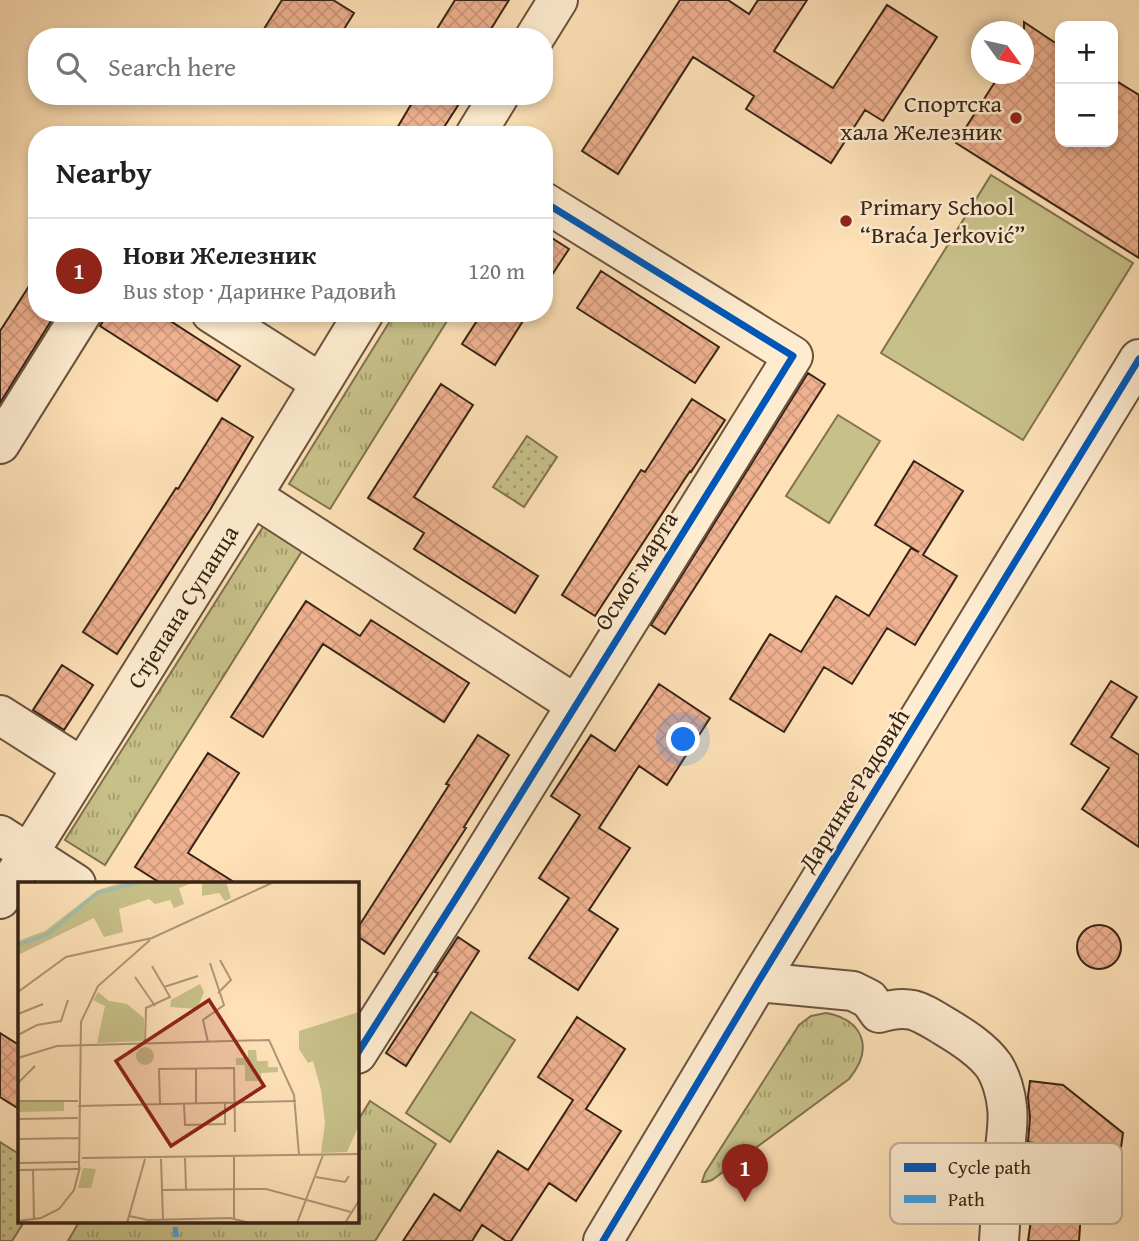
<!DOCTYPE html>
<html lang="en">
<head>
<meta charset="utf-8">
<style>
	:root { --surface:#fff; --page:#f6f6f6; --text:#202124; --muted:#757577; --line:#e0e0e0; --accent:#8f2418 }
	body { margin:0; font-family:"Gentium Book Plus",serif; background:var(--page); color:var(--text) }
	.controls { position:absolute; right:21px; top:21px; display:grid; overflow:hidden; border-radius:14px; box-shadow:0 4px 10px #0003 }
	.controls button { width:63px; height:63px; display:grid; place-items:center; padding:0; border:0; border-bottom:2px solid var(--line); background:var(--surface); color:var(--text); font:35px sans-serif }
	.compass { position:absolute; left:971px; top:21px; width:63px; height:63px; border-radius:50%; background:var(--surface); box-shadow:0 4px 10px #0003; rotate:123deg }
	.you { position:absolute; left:684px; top:740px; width:24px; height:24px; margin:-18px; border:5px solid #fff; border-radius:50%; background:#1a73e8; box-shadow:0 0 0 10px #1a73e833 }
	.badge { display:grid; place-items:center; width:46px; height:46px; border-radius:50%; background:var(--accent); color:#fff; font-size:23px; font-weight:700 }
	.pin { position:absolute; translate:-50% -58px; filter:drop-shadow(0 2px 4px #0008) }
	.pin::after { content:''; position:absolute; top:37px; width:24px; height:21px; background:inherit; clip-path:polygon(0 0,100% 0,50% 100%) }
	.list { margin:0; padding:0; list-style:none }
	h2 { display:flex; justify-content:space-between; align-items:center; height:91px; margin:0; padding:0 28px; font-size:30px }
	h2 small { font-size:23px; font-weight:400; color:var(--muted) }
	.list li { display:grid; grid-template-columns:46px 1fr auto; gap:21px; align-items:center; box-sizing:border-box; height:105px; padding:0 28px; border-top:2px solid var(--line) }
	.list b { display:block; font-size:26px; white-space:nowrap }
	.list p { margin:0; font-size:23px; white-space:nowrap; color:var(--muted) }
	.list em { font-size:23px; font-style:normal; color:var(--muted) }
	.icon { flex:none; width:38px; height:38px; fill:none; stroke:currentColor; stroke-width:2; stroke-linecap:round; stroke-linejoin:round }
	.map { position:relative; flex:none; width:1139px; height:1241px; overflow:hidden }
	.search { position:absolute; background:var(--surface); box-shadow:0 4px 10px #0003; left:28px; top:28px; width:525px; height:77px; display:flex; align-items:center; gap:18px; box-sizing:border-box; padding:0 24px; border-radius:28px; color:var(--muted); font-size:26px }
	.panel { position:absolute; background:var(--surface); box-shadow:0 4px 10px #0003; left:28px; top:126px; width:525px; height:196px; border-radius:28px }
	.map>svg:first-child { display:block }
</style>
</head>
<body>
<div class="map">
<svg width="1139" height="1241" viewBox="0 0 1139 1241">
	<defs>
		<pattern id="grass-tufts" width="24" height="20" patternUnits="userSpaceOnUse" patternTransform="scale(1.75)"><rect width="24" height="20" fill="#c8c089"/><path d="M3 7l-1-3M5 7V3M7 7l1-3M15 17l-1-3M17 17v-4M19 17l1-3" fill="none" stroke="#a39c6f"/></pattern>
		<pattern id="park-dots" width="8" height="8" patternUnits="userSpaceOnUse" patternTransform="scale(1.75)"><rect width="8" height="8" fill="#c8c089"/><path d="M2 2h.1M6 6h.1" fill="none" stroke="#a39c6f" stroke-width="1.8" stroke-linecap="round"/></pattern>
		<pattern id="building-cross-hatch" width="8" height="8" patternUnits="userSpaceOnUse" patternTransform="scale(1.75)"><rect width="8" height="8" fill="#efb190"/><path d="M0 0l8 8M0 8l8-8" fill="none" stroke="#ce987b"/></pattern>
	</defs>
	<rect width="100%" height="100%" fill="#fee1b7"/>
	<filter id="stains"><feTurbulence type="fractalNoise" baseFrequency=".00286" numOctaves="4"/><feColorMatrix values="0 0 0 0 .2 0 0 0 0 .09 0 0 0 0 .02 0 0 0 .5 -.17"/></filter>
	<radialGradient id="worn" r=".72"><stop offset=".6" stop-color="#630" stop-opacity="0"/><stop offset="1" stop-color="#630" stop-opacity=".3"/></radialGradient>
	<path fill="url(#grass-tufts)" stroke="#807250" stroke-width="2" d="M 395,313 L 452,313 L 330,509 L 289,484 Z
		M 268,519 L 307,543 L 105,865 L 65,840 Z
		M 826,1013 C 864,1020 874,1049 849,1079 L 712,1180 L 706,1182 L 702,1182 L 705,1173 L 799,1025 L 811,1016 Z
		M 370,1101 L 436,1144 L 375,1241 L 68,1241 L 79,1222 L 357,1222 L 357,1122 Z"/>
	<path fill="url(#park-dots)" stroke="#807250" stroke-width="2" d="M 527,436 L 557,457 L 524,507 L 493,487 Z
		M 0,1142 L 19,1154 L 19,1222 L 24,1222 L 12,1241 L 0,1241 Z"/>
	<path fill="#c8c089" stroke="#807250" stroke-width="2" d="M 991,175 L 1133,263 L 1023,440 L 881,353 Z
		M 838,415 L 880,441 L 829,523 L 786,496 Z
		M 471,1012 L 515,1040 L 450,1142 L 406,1113 Z"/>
	<path fill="url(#building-cross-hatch)" stroke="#382416" stroke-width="2" d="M 282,0 L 333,0 L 354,13 L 339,37 L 259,37 Z
		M 455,0 L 509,0 L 486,37 L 432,37 Z
		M 680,0 L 728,0 L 749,14 L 758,0 L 807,0 L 774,51 L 833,88 L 887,5 L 937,37 L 883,121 L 865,110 L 831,163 L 746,109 L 754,96 L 693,57 L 618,174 L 582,151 Z
		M 1024,22 L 1060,46 L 1060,142 L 1113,142 L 1113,79 L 1139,95 L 1139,258 L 956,143 L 1000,74 L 1024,74 Z
		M 416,96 L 464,96 L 439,135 L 393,135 Z
		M 544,233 L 569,249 L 544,287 Z
		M 601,271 L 719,347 L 695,383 L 577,308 Z
		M 37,274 L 37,313 L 56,313 L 0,403 L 0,331 Z
		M 108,313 L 158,313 L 240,366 L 217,401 L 100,326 Z
		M 482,313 L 528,313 L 495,365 L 462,344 Z
		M 808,373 L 825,384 L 665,634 L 651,625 Z
		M 441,384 L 473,405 L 414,497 L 538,576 L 515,613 L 414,549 L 424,533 L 368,498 Z
		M 692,399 L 725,420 L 691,472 L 690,471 L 595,616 L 562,595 L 641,470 L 645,472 Z
		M 222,418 L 253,437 L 210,510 L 117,654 L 83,632 L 176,488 L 178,489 Z
		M 914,461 L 963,491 L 923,555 L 957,576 L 915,645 L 887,628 L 852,684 L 824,667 L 784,732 L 730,699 L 770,634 L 801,652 L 836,596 L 869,616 L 911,548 L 919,552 L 875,525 Z
		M 306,601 L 360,636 L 371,620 L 469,683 L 444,722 L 323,644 L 263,737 L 231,717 Z
		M 62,665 L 93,685 L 64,730 L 33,710 Z
		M 1111,681 L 1137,697 L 1111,737 L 1139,755 L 1139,847 L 1082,809 L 1109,768 L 1071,744 Z
		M 659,684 L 710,718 L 667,785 L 639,766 L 599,828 L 630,848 L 589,910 L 618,929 L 578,990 L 529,958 L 569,898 L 539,878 L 580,815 L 551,796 L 591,735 L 615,751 Z
		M 478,735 L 509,755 L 464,827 L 466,828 L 384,954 L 357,936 L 357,929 L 449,785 L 446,784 Z
		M 208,753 L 239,773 L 188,853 L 237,884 L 162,884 L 135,867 Z
		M1077 947a22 22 0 1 1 44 0a22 22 0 1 1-44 0Z
		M 458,937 L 479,951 L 406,1066 L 386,1053 L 438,973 L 435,972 Z
		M 577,1017 L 625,1049 L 586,1109 L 621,1131 L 576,1201 L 549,1183 L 511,1241 L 506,1241 L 482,1225 L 472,1241 L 403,1241 L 434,1194 L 460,1211 L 498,1151 L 528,1170 L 573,1100 L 538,1077 Z
		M 0,1033 L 19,1045 L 19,1109 L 0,1097 Z
		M 1030,1081 L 1063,1085 L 1123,1133 L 1120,1155 L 1091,1151 L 1083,1212 L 1081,1212 L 1079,1241 L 1028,1241 L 1042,1144 L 1028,1142 L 1030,1118 L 1028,1097 Z"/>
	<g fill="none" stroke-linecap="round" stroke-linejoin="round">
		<defs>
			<path id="minor" d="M 535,37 L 558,0
				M 475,135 L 499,96
				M 211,313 L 321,383
				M 0,444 L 82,313
				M 252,496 L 575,704
				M 0,715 L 82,767
				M 0,835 L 76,884
				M 0,899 L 252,496 L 364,313
				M 758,982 L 853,991 L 869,999 L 879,1013 C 909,1004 918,1010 944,1026 C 961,1036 982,1049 994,1066 C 1001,1077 1006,1094 1007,1107 C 1009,1120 1006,1136 1005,1150 C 1003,1180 1001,1211 999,1241
				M 357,1054 L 458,895 L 793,356 L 544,202
				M 603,1241 L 758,982 L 1139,359"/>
		</defs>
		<use href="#minor" stroke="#6a533e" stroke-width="42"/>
		<use href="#minor" stroke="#feecd0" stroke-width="38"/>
		<path stroke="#3fa2ea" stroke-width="5" stroke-dasharray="10 5" stroke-linecap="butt" d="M 175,1227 L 177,1241"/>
		<defs>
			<path id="cycleway" d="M 357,1054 L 458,895 L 793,356 L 544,202
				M 603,1241 L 758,982 L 1139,359"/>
		</defs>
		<use href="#cycleway" stroke="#feecd0" stroke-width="11"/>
		<use href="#cycleway" stroke="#0057b8" stroke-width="7"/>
	</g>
	<g fill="#8f2418" stroke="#feecd0" stroke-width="2.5">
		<circle cx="1016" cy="118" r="7"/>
		<circle cx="846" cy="221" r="7"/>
	</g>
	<g text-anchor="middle" stroke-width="5" stroke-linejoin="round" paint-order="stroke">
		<g font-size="24" fill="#382416" stroke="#feecd0" text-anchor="end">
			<text x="1002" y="112">Спортска<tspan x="1002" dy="28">хала Железник</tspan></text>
			<text x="860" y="215" text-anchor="start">Primary School<tspan x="860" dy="28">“Braća Jerković”</tspan></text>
		</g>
		<g font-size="24" fill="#382416" stroke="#feecd0">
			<text transform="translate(636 571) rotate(-58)" y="8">Осмог марта</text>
			<text transform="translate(183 607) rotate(-58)" y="8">Стјепана Супанца</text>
			<text transform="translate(854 790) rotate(-58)" y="8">Даринке Радовић</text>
		</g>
	</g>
	<g transform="translate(18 882)">
		<rect width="341" height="341" fill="#fee1b7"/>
		<path d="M 106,0 L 177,0 L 161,6 L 166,22 L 156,26 L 152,18 L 137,22 L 131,17 L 101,27 L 105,50 L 86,55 L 76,36 L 0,73 L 0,59 L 27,49 L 80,8 ZM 184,0 L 208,0 L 213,16 L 207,19 L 201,11 L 184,14 ZM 182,102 L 186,110 L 179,127 L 152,125 L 153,118 ZM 80,110 L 91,119 L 109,122 L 126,136 L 126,159 L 79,161 L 87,124 L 75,118 ZM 341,130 L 341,243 L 329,270 L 303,271 L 307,241 L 303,208 L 295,179 L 290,181 L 281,167 L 281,149 ZM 230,168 L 238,168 L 239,179 L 250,179 L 250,185 L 260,185 L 260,190 L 243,191 L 243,199 L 227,199 L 227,183 L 218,183 L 218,176 L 230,176 Z" fill="#c8c089"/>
		<path d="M 0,220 L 46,220 L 46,229 L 0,230 ZM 65,286 L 78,287 L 73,306 L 60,306 Z" fill="#c8c089"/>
		<path d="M118 174a9 9 0 1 1 18 0a9 9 0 1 1-18 0Z" fill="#c8c089"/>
		<path fill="none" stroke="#a0beae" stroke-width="3.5" d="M 0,63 L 30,52 L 79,11 L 122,0"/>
		<path fill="none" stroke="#af9577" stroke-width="2" d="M 117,95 L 137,124M 146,105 L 180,94M 0,110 L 48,75 L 134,56 L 256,0M 200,111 L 213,98 L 202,78M 0,132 L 25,122M 0,153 L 19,143 L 43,139 L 50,118M 190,160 L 185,138 L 206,123 L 192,81M 127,161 L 128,126 L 152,115 L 134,84M 0,176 L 39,164 L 251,158 L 276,213 L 281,273M 178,187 L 178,221M 0,201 L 17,184M 0,219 L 60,219M 142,222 L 141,187 L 216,186 L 217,250M 166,222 L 167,243 L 207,242 L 207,221M 60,224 L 278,219M 0,237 L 60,236M 0,257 L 61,256M 64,276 L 342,272M 167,276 L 168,307M 143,277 L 145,338M 0,281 L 60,280M 15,287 L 16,338M 0,288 L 60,287M 61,288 L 63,140 L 80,104 L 132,58M 298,295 L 327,300 L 331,294M 0,299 L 1,339M 143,308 L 248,307 L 333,330M 111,334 L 130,338 L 212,336 L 232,341M 216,336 L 216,275M 0,339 L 23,336 L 41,327 L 56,308 L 62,285M 109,341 L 127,277M 279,341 L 305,273M 327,341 L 342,317"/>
		<path fill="#8f2418" fill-opacity="0.15" stroke="#8f2418" stroke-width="3.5" d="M 191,118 L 246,204 L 153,264 L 98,179 Z"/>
		<rect width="341" height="341" fill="none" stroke="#382416" stroke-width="3.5"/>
	</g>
	<rect x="890" y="1143" width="232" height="81" rx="10" fill="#feecd0" stroke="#c3b098" stroke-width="2"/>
	<rect x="904" y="1163" width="32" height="9" fill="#0057b8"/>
	<rect x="904" y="1195" width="32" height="8" fill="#3fa2ea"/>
	<g font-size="19" fill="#382416">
		<text x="948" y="1174">Cycle path</text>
		<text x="948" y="1206">Path</text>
	</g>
	<rect width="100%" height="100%" filter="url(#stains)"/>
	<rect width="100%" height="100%" fill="url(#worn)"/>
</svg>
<div class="controls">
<button>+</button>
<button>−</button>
</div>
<svg class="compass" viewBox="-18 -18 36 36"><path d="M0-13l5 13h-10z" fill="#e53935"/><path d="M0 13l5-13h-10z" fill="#757577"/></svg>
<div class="you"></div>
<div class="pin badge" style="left:745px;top:1202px">1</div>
<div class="search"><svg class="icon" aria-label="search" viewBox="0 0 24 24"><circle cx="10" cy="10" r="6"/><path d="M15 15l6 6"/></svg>Search here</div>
<section class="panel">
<h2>Nearby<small></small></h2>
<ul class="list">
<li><span class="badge">1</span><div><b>Нови Железник</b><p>Bus stop · Даринке Радовић</p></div><em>120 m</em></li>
</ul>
</section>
</div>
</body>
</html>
